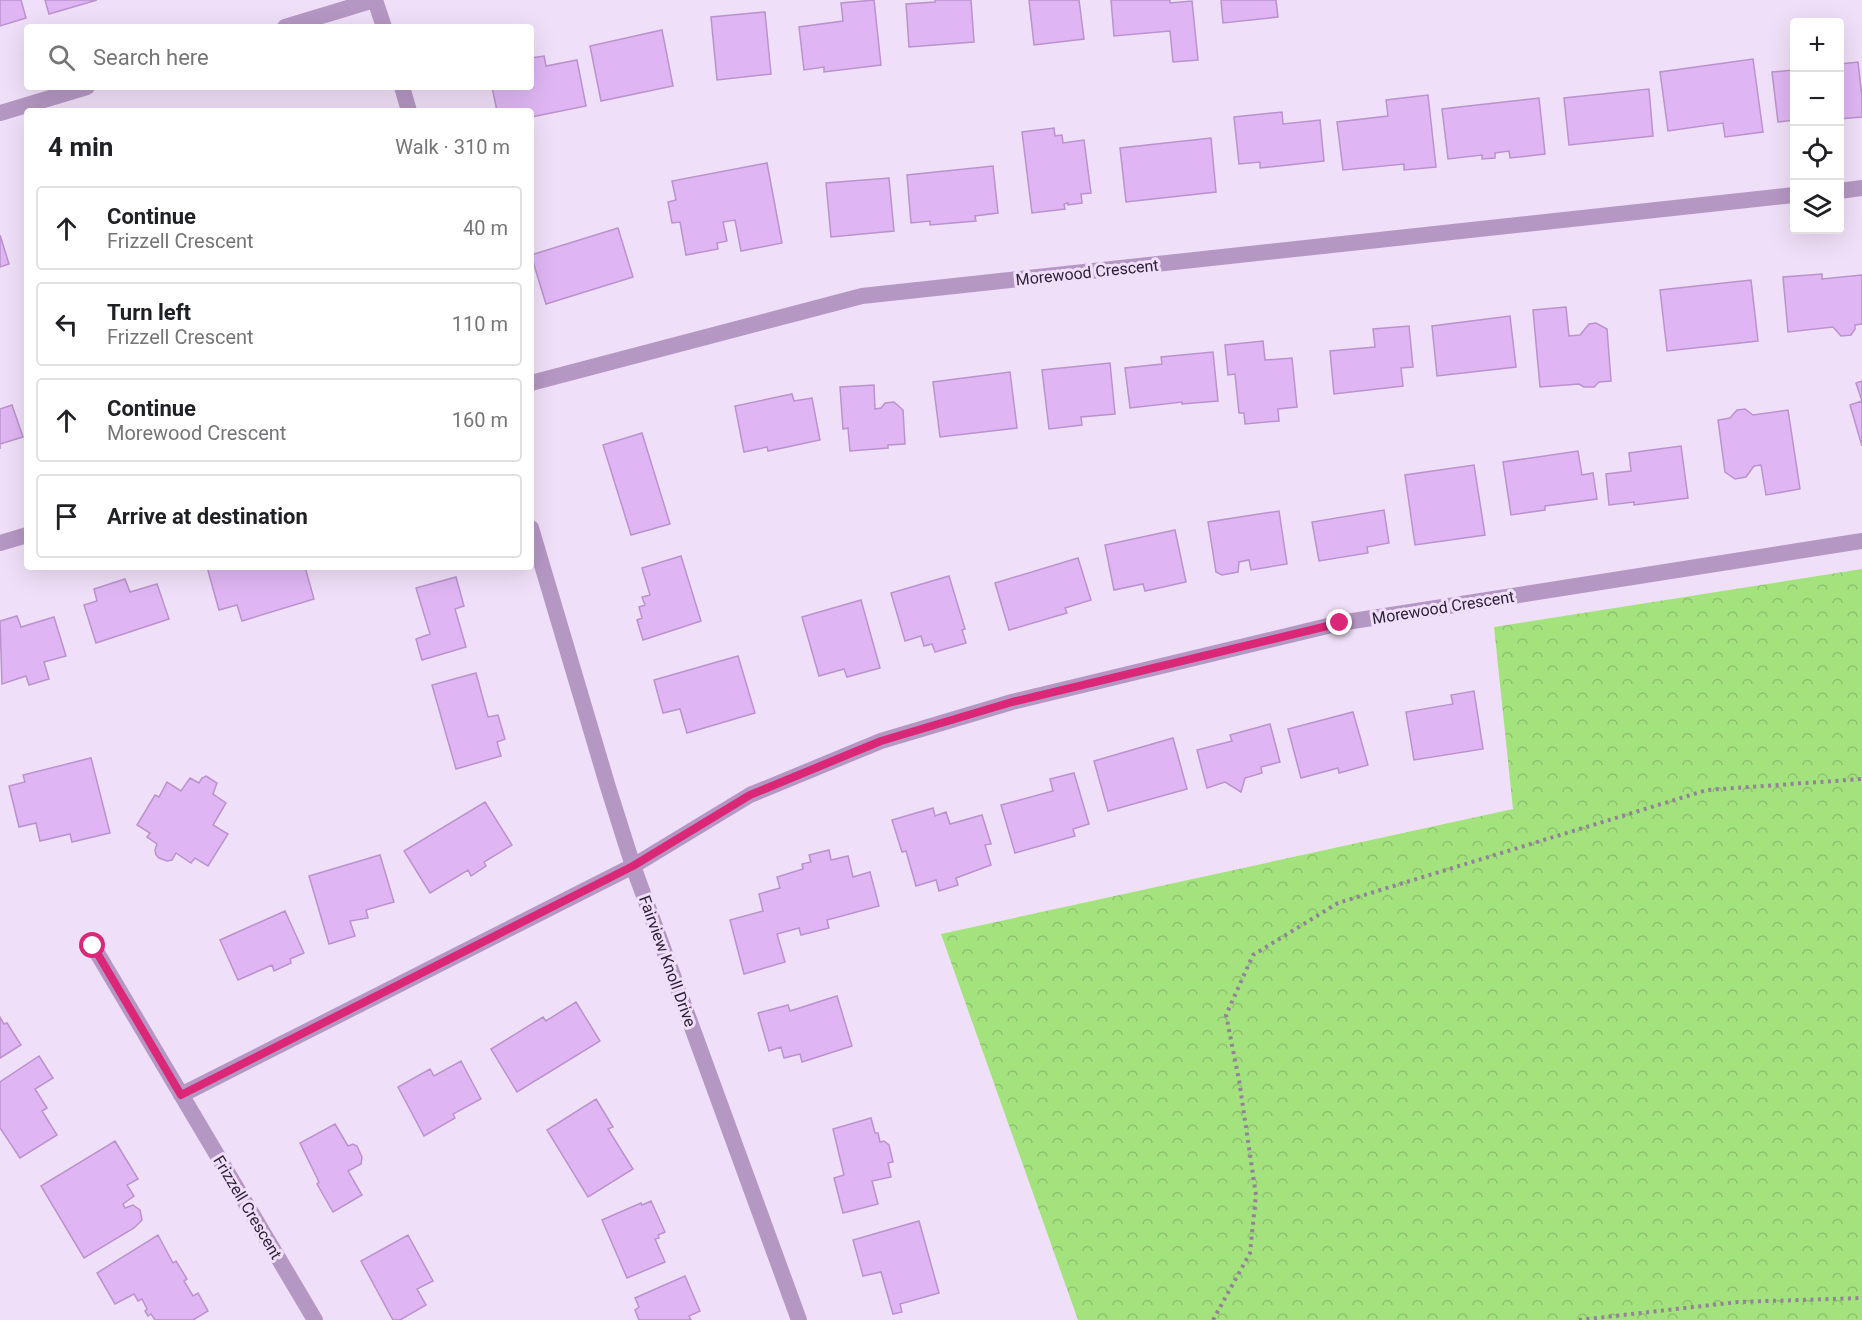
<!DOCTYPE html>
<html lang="en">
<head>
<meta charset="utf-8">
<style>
	:root { --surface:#fff; --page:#f2f2f2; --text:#202124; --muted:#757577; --line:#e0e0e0 }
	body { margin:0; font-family:Roboto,sans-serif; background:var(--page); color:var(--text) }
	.controls { position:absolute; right:18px; top:18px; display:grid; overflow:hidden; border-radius:6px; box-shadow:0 6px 24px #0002 }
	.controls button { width:54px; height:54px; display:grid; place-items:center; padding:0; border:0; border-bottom:2px solid var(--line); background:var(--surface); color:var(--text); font:30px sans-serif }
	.stop { position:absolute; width:18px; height:18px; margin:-14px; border:4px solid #db2777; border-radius:50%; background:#fff }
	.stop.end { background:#db2777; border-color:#fff; box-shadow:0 2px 6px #0008 }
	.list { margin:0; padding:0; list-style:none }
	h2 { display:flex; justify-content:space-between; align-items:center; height:78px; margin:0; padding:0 24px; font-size:26px }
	h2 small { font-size:20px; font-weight:400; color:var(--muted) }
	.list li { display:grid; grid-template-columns:39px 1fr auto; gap:18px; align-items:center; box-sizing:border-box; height:84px; margin:0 12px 12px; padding:0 12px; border:2px solid var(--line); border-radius:6px }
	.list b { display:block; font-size:22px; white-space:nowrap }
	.list p { margin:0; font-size:20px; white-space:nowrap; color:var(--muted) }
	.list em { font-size:20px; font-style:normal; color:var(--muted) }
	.icon { flex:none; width:33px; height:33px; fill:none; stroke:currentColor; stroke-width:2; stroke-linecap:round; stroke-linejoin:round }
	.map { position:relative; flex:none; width:1862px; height:1320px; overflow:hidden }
	.search { position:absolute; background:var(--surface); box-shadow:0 6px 24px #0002; left:24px; top:24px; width:510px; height:66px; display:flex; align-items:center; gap:15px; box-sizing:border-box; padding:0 21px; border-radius:6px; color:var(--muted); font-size:22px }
	.panel { position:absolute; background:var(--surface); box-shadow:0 6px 24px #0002; left:24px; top:108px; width:510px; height:462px; border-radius:6px }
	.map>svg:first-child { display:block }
</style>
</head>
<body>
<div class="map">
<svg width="1862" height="1320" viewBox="0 0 1862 1320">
	<defs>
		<pattern id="forest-crowns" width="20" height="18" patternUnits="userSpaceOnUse" patternTransform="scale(1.5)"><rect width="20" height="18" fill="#a4e27e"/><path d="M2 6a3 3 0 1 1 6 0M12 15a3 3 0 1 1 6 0" fill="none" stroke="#8ec16e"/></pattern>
	</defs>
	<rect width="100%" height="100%" fill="#f0dff8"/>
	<path fill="url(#forest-crowns)" d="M 1862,569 L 1862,1320 L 1078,1320 L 941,934 L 1513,809 L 1494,627 Z"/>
	<path fill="#dfb6f3" stroke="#ba92cd" stroke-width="1.5" d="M 0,0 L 21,0 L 26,18 L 0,26 Z
		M 45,0 L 97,0 L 49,14 Z
		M 874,0 L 881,65 L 824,72 L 824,67 L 804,70 L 799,27 L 843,21 L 841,3 Z
		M 935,0 L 971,0 L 974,42 L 909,47 L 906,4 L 935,2 Z
		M 1029,0 L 1079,0 L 1084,39 L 1034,45 Z
		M 1111,0 L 1170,0 L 1170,3 L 1192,1 L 1198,60 L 1173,62 L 1170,31 L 1114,36 Z
		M 1221,0 L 1276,0 L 1278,17 L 1223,23 Z
		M 765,12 L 771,74 L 717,80 L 711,17 Z
		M 662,30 L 673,86 L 601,101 L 590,46 Z
		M 544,56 L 546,66 L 577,60 L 586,106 L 531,117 L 531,111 L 497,111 L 492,87 L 531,87 L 531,58 Z
		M 1753,59 L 1763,132 L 1725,137 L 1723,123 L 1668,131 L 1660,72 Z
		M 1858,62 L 1862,97 L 1862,117 L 1840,119 L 1840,64 Z
		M 1794,70 L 1794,120 L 1778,122 L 1772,72 Z
		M 1649,89 L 1653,136 L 1569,145 L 1564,98 Z
		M 1428,95 L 1436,167 L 1404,170 L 1404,164 L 1343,170 L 1337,122 L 1388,116 L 1386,100 Z
		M 1539,98 L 1545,154 L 1510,158 L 1509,151 L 1495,153 L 1495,158 L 1482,159 L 1482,155 L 1448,159 L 1442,109 Z
		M 1282,112 L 1283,124 L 1320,120 L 1324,161 L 1260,168 L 1260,162 L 1239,164 L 1234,117 Z
		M 1054,128 L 1055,136 L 1062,135 L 1063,143 L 1084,140 L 1091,193 L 1081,194 L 1082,203 L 1068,205 L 1068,203 L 1064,204 L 1065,209 L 1032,213 L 1022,132 Z
		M 1211,138 L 1216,192 L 1126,202 L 1120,148 Z
		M 767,163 L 782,243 L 741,251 L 735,220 L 723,222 L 727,241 L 717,243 L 718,249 L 686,255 L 680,222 L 672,223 L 668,202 L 676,200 L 672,181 Z
		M 993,166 L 998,213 L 975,216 L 976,221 L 930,225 L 930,221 L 911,223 L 907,175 Z
		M 889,178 L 894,231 L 831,237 L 826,183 Z
		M 618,228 L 633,277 L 546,304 L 531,255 Z
		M 0,235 L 9,264 L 0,267 Z
		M 1822,274 L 1822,279 L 1862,275 L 1862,324 L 1855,325 L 1855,329 L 1851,335 L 1841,336 L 1833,327 L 1788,332 L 1783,277 Z
		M 1751,280 L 1758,341 L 1667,351 L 1660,290 Z
		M 1566,307 L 1569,336 L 1580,335 L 1589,324 L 1596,323 L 1607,329 L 1611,381 L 1599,382 L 1594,387 L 1584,387 L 1579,384 L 1540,387 L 1533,310 Z
		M 1510,316 L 1516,367 L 1437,376 L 1432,326 Z
		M 1409,326 L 1413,367 L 1401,368 L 1403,386 L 1334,394 L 1330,351 L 1375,347 L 1373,329 Z
		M 1263,341 L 1265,360 L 1292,358 L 1297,407 L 1278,409 L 1279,421 L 1245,424 L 1244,413 L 1239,413 L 1235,374 L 1228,375 L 1225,345 Z
		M 1213,352 L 1218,401 L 1182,404 L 1182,402 L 1130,408 L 1125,368 L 1162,364 L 1161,357 Z
		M 1110,363 L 1115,414 L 1081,417 L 1082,425 L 1049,429 L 1042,370 Z
		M 1010,372 L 1017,428 L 940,437 L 933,382 Z
		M 1862,381 L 1862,446 L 1850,405 L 1862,401 L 1856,383 Z
		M 874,385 L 875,409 L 881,408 L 885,403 L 894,402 L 903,410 L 905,444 L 888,445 L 888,448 L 850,451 L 848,428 L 843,429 L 840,387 Z
		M 792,394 L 794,401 L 812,398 L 820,440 L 768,451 L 767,447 L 744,452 L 735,406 Z
		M 12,405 L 23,437 L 0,444 L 0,449 L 0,409 Z
		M 1745,409 L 1753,415 L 1788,410 L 1800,489 L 1766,495 L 1761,465 L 1754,466 L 1746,477 L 1735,479 L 1725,472 L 1718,420 L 1730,418 L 1737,410 Z
		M 642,433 L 670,524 L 631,535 L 603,445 Z
		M 1681,446 L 1688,498 L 1634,505 L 1634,502 L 1609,505 L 1606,474 L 1631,471 L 1629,453 Z
		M 1578,451 L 1582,475 L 1593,473 L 1597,499 L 1545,506 L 1545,510 L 1511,515 L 1503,462 Z
		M 1474,465 L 1485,535 L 1415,545 L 1405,475 Z
		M 1384,510 L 1389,543 L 1367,547 L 1368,553 L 1319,561 L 1312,522 Z
		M 1279,511 L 1287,564 L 1251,570 L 1249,560 L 1239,562 L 1238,572 L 1222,575 L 1216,572 L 1208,522 Z
		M 1175,530 L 1186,582 L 1145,591 L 1143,584 L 1114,590 L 1105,545 Z
		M 681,556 L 701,621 L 643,640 L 637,620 L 642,618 L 639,607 L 645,605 L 642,597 L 650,595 L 642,568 Z
		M 1078,558 L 1091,600 L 1065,608 L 1067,613 L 1009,630 L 995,583 Z
		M 207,567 L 305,567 L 314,599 L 242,621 L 237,605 L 219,610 Z
		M 949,576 L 965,629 L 962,630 L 966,643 L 935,652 L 932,644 L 924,646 L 921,636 L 905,641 L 891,593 Z
		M 456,577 L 464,606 L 455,609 L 466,647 L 422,660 L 416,639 L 430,634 L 416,588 Z
		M 125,579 L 130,592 L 157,584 L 169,619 L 96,643 L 84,605 L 97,601 L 94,589 Z
		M 861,600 L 880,668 L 847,677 L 844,669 L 819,676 L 802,617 Z
		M 17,616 L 21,627 L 54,617 L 66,656 L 44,662 L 49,679 L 29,685 L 26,676 L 2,684 L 0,621 Z
		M 738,656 L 755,713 L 687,733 L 680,709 L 663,713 L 654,680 Z
		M 476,673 L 488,717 L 498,715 L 505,739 L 497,742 L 501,756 L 456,769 L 432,685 Z
		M 1474,691 L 1483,749 L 1414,760 L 1406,712 L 1453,704 L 1451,695 Z
		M 1353,712 L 1368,765 L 1339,773 L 1338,768 L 1301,778 L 1288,729 Z
		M 1270,724 L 1280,762 L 1261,767 L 1262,773 L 1245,778 L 1241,792 L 1225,782 L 1207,788 L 1197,750 L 1232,741 L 1230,735 Z
		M 1173,738 L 1187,789 L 1108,811 L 1094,761 Z
		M 91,758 L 110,833 L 72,842 L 70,834 L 40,841 L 36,823 L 19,827 L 9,786 L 25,782 L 23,775 Z
		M 1074,773 L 1089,824 L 1073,829 L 1075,836 L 1015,853 L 1001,805 L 1053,791 L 1050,779 Z
		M 206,776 L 217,783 L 213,794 L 226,803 L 213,825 L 228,834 L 208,866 L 195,858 L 191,863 L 176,853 L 172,860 L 167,861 L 159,858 L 156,855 L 155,850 L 157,844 L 147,837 L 150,833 L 137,825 L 155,795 L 159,797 L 167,782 L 181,791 L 190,778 L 199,783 L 202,778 Z
		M 485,802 L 512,845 L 484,862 L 486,866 L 471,876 L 468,870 L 430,893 L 404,851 Z
		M 933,808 L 935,816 L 946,812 L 950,824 L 982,815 L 991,844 L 985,845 L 991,865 L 956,878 L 958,885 L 939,891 L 936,880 L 916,886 L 906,851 L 902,852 L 892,820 Z
		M 829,850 L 831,860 L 848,856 L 853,877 L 870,872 L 879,906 L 827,920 L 829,928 L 801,935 L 799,928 L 777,934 L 785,962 L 744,974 L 730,920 L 763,911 L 759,894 L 780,888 L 777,877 L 803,869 L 802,864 L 811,862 L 809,855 Z
		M 380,855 L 394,902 L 366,910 L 368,918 L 350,921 L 355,936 L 329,944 L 309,876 Z
		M 285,911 L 304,953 L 290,959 L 291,963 L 274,971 L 272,965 L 238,980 L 220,940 Z
		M 837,996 L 852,1046 L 802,1062 L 800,1054 L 784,1058 L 781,1047 L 769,1051 L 758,1013 L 788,1005 L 790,1011 Z
		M 576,1002 L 600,1041 L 517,1092 L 491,1049 L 543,1017 L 546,1021 Z
		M 0,1017 L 4,1024 L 7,1023 L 21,1045 L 0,1058 Z
		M 39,1056 L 53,1078 L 35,1089 L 47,1108 L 42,1111 L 57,1135 L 20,1158 L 0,1128 L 0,1082 Z
		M 461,1061 L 481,1099 L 453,1114 L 455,1118 L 424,1136 L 398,1087 L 430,1069 L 434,1076 Z
		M 596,1099 L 613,1127 L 608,1129 L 633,1169 L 588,1197 L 547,1130 Z
		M 871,1118 L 875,1133 L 878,1133 L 880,1142 L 884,1141 L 889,1145 L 893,1162 L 888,1163 L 891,1177 L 872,1181 L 878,1204 L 843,1213 L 834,1178 L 844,1175 L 833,1129 Z
		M 335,1124 L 348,1146 L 353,1144 L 357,1146 L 362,1157 L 361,1164 L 348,1171 L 362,1195 L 333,1212 L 317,1184 L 319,1182 L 300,1143 Z
		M 115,1141 L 138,1179 L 127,1185 L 134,1196 L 123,1204 L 125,1208 L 133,1205 L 140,1210 L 142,1220 L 134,1228 L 84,1258 L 41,1186 Z
		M 651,1201 L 665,1232 L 658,1235 L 659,1238 L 655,1239 L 665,1262 L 627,1278 L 602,1220 L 641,1203 L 642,1205 Z
		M 919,1221 L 939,1293 L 900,1304 L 902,1312 L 893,1314 L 881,1272 L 863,1276 L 853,1240 Z
		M 158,1235 L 173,1263 L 176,1261 L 187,1279 L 184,1281 L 193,1296 L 198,1293 L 208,1311 L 193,1320 L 155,1320 L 151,1314 L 148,1316 L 145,1311 L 147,1309 L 142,1299 L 138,1301 L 134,1294 L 115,1304 L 97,1273 Z
		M 408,1235 L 433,1281 L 417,1289 L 426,1305 L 400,1320 L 393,1320 L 361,1261 Z
		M 685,1276 L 700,1311 L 689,1316 L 691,1320 L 639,1320 L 635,1310 L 639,1307 L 635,1298 Z"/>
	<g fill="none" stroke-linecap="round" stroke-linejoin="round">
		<path stroke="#92829a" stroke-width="4" stroke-dasharray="3 4.5" stroke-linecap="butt" d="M 1213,1320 L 1250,1253 L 1256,1195 L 1239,1080 L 1226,1015 L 1253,955 L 1338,903 L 1707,790 L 1862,779
			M 1579,1320 L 1738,1302 L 1862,1298"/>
		<path stroke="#b597c3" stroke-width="16" d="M 375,0 L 384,27
			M 402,87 L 409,111
			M 1840,191 L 1862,188
			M 531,383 L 862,296 L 1794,195
			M 531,528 L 608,787 L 633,866 L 799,1320
			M 0,543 L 27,535
			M 93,946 L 315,1320
			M 181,1095 L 633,866 L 750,795 L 881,741 L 1012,702 L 1340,623 L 1862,541"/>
		<path stroke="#b597c3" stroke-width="16" d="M 285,27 L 374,0
			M 0,113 L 87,87"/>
	</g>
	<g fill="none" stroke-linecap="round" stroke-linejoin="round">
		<path stroke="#db2777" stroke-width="8" d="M 93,946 L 181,1095 L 633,866 L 750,795 L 881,741 L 1012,702 L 1340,623"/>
	</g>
	<g text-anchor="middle" stroke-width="6" stroke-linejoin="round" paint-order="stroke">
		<g font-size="16" fill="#2e1e35" stroke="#f0dff8">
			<text transform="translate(1087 272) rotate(-6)" y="6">Morewood Crescent</text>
			<text transform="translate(1443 607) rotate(-9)" y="6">Morewood Crescent</text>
			<text transform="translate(668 961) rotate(70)" y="6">Fairview Knoll Drive</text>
			<text transform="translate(248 1207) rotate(59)" y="6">Frizzell Crescent</text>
		</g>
	</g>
</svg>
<div class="controls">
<button>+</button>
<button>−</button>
<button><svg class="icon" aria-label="locate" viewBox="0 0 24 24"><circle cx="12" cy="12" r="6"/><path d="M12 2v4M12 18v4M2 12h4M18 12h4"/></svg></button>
<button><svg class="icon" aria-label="layers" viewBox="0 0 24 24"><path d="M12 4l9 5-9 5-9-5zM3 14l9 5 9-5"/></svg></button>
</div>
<div class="stop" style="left:93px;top:946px"></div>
<div class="stop end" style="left:1340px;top:623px"></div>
<div class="search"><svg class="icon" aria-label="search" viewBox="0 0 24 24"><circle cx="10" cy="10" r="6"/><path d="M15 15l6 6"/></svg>Search here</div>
<section class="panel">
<h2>4 min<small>Walk · 310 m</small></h2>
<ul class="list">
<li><svg class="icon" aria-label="ahead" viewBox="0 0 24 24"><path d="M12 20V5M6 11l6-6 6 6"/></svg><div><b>Continue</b><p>Frizzell Crescent</p></div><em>40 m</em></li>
<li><svg class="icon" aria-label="left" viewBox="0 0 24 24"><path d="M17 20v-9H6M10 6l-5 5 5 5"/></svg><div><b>Turn left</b><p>Frizzell Crescent</p></div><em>110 m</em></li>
<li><svg class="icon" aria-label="ahead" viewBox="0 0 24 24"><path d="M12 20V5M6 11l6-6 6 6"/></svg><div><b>Continue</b><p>Morewood Crescent</p></div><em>160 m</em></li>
<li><svg class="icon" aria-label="arrive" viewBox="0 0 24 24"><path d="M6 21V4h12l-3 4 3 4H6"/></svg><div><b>Arrive at destination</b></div></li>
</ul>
</section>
</div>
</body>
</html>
